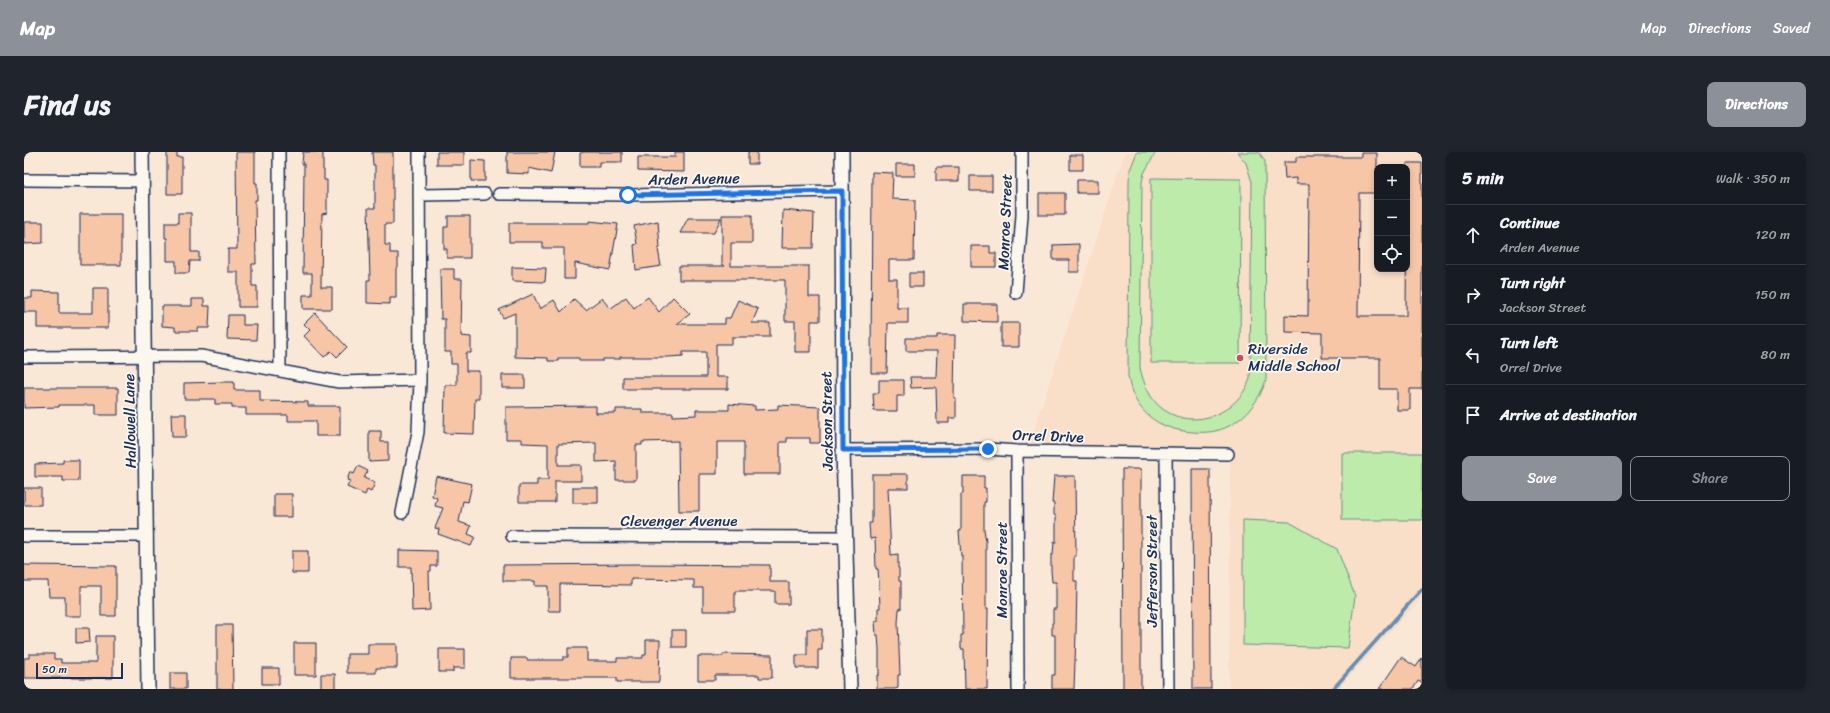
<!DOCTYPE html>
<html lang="en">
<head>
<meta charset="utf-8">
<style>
	:root { --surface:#171b24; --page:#20242c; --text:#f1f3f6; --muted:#9ea1a6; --line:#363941; --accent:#8c9099 }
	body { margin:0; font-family:Sriracha,sans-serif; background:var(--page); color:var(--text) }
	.controls { position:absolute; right:12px; top:12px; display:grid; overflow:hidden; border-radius:8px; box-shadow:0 2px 6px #0003 }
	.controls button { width:36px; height:36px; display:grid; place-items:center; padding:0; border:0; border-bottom:1px solid var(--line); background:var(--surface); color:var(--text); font:20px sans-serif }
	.scale { position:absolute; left:12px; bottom:10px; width:87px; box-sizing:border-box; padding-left:4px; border:2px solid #1b2f5e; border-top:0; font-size:11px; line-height:14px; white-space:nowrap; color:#1b2f5e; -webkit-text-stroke:3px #fbf7ec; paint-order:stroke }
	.stop { position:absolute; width:12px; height:12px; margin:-9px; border:3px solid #1a73e8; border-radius:50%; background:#fff }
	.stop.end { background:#1a73e8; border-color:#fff; box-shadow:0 1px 4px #0008 }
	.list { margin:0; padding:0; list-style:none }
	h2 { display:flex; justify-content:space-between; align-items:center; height:52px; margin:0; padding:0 16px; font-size:17px }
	h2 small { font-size:13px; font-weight:400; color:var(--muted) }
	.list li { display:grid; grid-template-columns:26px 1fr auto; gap:12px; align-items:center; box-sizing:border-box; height:60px; padding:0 16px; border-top:1px solid var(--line) }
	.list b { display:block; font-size:15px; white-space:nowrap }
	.list p { margin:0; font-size:13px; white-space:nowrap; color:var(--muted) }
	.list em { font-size:13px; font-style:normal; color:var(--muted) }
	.actions { display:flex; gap:8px; padding:12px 16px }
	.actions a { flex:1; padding:9px 0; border:1px solid var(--accent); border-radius:8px; text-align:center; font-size:14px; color:var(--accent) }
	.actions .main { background:var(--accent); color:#fff }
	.icon { flex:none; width:22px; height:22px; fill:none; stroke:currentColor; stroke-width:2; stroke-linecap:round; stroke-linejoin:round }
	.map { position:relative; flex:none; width:1398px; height:537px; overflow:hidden; border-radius:8px }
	header { display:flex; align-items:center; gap:24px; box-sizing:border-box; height:56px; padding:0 20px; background:var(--accent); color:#fff }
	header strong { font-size:19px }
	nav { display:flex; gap:22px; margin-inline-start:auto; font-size:14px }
	.intro { display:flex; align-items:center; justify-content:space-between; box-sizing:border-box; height:96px; padding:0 24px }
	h1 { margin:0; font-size:28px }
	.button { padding:10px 18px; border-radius:8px; background:var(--accent); color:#fff; font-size:14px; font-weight:700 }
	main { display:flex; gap:24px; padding:0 24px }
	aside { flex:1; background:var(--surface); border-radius:8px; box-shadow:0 2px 6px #0003 }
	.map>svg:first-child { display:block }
</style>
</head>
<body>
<header>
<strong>Map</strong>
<nav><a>Map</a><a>Directions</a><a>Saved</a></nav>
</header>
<div class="intro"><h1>Find us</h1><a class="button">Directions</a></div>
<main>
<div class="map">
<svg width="1398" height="537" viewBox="0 0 1398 537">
	<rect width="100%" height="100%" fill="#fae8d7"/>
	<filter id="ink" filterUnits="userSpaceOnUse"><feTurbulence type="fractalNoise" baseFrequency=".025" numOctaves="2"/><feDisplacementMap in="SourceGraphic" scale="8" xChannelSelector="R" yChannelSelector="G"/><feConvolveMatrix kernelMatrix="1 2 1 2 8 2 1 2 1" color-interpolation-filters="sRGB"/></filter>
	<g filter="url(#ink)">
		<path fill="#f9dec8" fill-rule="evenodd" d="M 1101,0 L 1398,0 L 1398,445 L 1314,537 L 1205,537 L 1206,312 L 1203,296 L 1004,296 ZM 1353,15 L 1383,15 L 1383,117 L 1353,117 Z"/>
		<path fill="#bdebaa" stroke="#6c8d84" d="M 1113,0 L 1132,0 L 1120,21 L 1118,30 L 1116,216 C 1120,233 1126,248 1140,258 C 1171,279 1214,261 1226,227 L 1228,30 L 1222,11 L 1213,0 L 1235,0 L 1241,9 L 1242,228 C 1236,247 1223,265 1205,274 C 1194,280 1181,281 1169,280 C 1134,278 1109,259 1104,224 L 1105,29 L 1106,18 Z
			M 1127,26 L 1217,27 L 1216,211 L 1127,211 Z
			M 1318,301 L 1398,301 L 1398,368 L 1318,368 Z
			M 1219,368 L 1265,370 L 1313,397 L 1331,444 L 1324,496 L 1219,493 Z"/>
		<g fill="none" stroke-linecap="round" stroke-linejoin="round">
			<path stroke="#628eb6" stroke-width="3.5" d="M 1309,537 L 1398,437"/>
		</g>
		<path fill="#f6c6a6" stroke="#1b2f5e" d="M 143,0 L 153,0 L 153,5 L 158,5 L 158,42 L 143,42 Z
			M 212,0 L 231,0 L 231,31 L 233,31 L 233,48 L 231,48 L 232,112 L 228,112 L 228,134 L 233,134 L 233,155 L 214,155 L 214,120 L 204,120 L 204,97 L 213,97 Z
			M 279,0 L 299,0 L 299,18 L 300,18 L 300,28 L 303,28 L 303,61 L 298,62 L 297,135 L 308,135 L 308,157 L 279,157 L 279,143 L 288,143 L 288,121 L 279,121 L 280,12 L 278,12 Z
			M 348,0 L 369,0 L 369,72 L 361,72 L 361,93 L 366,93 L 366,101 L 374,101 L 374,115 L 372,116 L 372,146 L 366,146 L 366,152 L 343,151 L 343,128 L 346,128 L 344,56 L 351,56 L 351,13 L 349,13 Z
			M 413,0 L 440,0 L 440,13 L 413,13 Z
			M 483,0 L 531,0 L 527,21 L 505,16 L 505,22 L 483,21 Z
			M 560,0 L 598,0 L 598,10 L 575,10 L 575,15 L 556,15 L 556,1 Z
			M 651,0 L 660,0 L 660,20 L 614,19 L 614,5 L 651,5 Z
			M 724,0 L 733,0 L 733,12 L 724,12 Z
			M 1337,1 L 1353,1 L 1353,41 L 1335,41 L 1334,164 L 1382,164 L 1383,11 L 1398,11 L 1398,237 L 1386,237 L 1386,258 L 1373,258 L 1373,237 L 1356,237 L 1356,206 L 1298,206 L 1298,181 L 1261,180 L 1261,163 L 1284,164 L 1285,32 L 1272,32 L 1272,26 L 1261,27 L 1260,10 L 1272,10 L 1272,5 L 1337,5 Z
			M 1046,3 L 1059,3 L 1059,18 L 1046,18 Z
			M 447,8 L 461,9 L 461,29 L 447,29 Z
			M 872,12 L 891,12 L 891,24 L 872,24 Z
			M 912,15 L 935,15 L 935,29 L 912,29 Z
			M 848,20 L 869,21 L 868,47 L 891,48 L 890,108 L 865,108 L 865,127 L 873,127 L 873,156 L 884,156 L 884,171 L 864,171 L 863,221 L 847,221 Z
			M 946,24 L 968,24 L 968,39 L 946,39 Z
			M 1053,28 L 1074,28 L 1074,41 L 1053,41 Z
			M 1015,41 L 1041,41 L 1041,63 L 1015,63 Z
			M 759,58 L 790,61 L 789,96 L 758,96 Z
			M 154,61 L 167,61 L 167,100 L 175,100 L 175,109 L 166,109 L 165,121 L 152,121 L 152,109 L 143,109 L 143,86 L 141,86 L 141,71 L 154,71 Z
			M 56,62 L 97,62 L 97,113 L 56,113 Z
			M 698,63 L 728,63 L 728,91 L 707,91 L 707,114 L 785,114 L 785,145 L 796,145 L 796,169 L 787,169 L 787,200 L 771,200 L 771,169 L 761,169 L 761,128 L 655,128 L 655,114 L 701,114 L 698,112 Z
			M 424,64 L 446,64 L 446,106 L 423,106 L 423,97 L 420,97 L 420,75 L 424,75 Z
			M 664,66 L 697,66 L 690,81 L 656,81 Z
			M 565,69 L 594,72 L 586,118 L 551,111 L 551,127 L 540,127 L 540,96 L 519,96 L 519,90 L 485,90 L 485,71 L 565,71 Z
			M 634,69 L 636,96 L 634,97 L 637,114 L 612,118 L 610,93 L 613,92 L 610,74 Z
			M 0,70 L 19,70 L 19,91 L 0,92 Z
			M 1055,92 L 1055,120 L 1045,120 L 1045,108 L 1029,108 L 1029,93 Z
			M 947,94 L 966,94 L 966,101 L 972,101 L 972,115 L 947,115 Z
			M 488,115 L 522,116 L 521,130 L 488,129 Z
			M 416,117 L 430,117 L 430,127 L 438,127 L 437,184 L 447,185 L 447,201 L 442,201 L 442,219 L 455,219 L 455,247 L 451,247 L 450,282 L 420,281 L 421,233 L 433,233 L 433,212 L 427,212 L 427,200 L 421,200 L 421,167 L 417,167 Z
			M 885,121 L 899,121 L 899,135 L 885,135 Z
			M 69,136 L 84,136 L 84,176 L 13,176 L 13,160 L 0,160 L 0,146 L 8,146 L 8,139 L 35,140 L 35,161 L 69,161 Z
			M 509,142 L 516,157 L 530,148 L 537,160 L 550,147 L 562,158 L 578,146 L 586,157 L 602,145 L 610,156 L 624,145 L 635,160 L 649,145 L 666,162 L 653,172 L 701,172 L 701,166 L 706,166 L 714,148 L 734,157 L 728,171 L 746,171 L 746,185 L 708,185 L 708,192 L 692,192 L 692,225 L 704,225 L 704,237 L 599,237 L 599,225 L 682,225 L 682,200 L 659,200 L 659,204 L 644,205 L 596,205 L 596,207 L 579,207 L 579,209 L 555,209 L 555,206 L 534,206 L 534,209 L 524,209 L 524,206 L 491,205 L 491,161 L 479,166 L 475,158 Z
			M 168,147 L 180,147 L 180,154 L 186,154 L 185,176 L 174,176 L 174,179 L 151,179 L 151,175 L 138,174 L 138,154 L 168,154 Z
			M 940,152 L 973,152 L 973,170 L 940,169 Z
			M 291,161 L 323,195 L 313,205 L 307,199 L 300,205 L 280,184 L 286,178 L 280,172 Z
			M 204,163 L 219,163 L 219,173 L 233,173 L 232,188 L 203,187 Z
			M 977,171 L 995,171 L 995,195 L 977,195 Z
			M 913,183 L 931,183 L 930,246 L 932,246 L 932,266 L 925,266 L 925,271 L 913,271 L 912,235 L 887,236 L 886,225 L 912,225 L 913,199 L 882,199 L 882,186 L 913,186 Z
			M 478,223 L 501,223 L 501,236 L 478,236 Z
			M 855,228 L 880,228 L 880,244 L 873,244 L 873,259 L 850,259 L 849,241 L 855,241 Z
			M 199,230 L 210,230 L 210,238 L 236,238 L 236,249 L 284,250 L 284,254 L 316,254 L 316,284 L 292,284 L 292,269 L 264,269 L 264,263 L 222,263 L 222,256 L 208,256 L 208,252 L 191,252 L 191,247 L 160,247 L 160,231 Z
			M 0,236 L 94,236 L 94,263 L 71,263 L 71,253 L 35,253 L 35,255 L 0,256 Z
			M 705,252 L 731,254 L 731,258 L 754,257 L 754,253 L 796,255 L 796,291 L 786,291 L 786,286 L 763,286 L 763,290 L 756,290 L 756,322 L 720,322 L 720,290 L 693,290 L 693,322 L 675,322 L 675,359 L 655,359 L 654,289 L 618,290 L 618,293 L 612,293 L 612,328 L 592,328 L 592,309 L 572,310 L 572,291 L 534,292 L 534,313 L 557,313 L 557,329 L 531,329 L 531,350 L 495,350 L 495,333 L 513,333 L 513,328 L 524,328 L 524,292 L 498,291 L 498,287 L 482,287 L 482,255 L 572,254 L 572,261 L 592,261 L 592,257 L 618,257 L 618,261 L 649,261 L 649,264 L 672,263 L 672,258 L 705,258 Z
			M 147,262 L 162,262 L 162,285 L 148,285 Z
			M 345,279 L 357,279 L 357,290 L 364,290 L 364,309 L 345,310 Z
			M 39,308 L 55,308 L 55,329 L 39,329 L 39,325 L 11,325 L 11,312 L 39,311 Z
			M 334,314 L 344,319 L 340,326 L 351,331 L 347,340 L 343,338 L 341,343 L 323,335 L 326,329 L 323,328 L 326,320 L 330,322 Z
			M 1098,317 L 1117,317 L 1117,537 L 1099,537 Z
			M 1168,317 L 1186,317 L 1187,537 L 1169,537 Z
			M 848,322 L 884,322 L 884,336 L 864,336 L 867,403 L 874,402 L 874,416 L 875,416 L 875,429 L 877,429 L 877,457 L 875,457 L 874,471 L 876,523 L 874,523 L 874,536 L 871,537 L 853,537 L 853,523 L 855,523 L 855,497 L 854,483 L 852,483 L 851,469 L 854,469 L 854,456 L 856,456 L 855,431 L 854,417 L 852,417 L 851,386 L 846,387 L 845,371 L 848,371 Z
			M 412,324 L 448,332 L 444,350 L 439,349 L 435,370 L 447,374 L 444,382 L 451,385 L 447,394 L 414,382 L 415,377 L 411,376 L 419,356 L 411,354 L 413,346 L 408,344 Z
			M 939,324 L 960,324 L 960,336 L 962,336 L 962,350 L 960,350 L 960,377 L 962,390 L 962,457 L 964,457 L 963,537 L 941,537 L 940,497 L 937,497 L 937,483 L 939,483 L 938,404 L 937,404 L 935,379 L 937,379 L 937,342 L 939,342 Z
			M 1030,324 L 1051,324 L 1052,404 L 1050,404 L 1050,429 L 1053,429 L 1052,482 L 1050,537 L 1028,537 L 1028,523 L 1031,523 L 1031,483 L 1028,483 L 1028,471 L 1029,471 L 1029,457 L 1032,457 L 1032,430 L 1028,430 L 1027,418 L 1027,403 L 1029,403 L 1030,390 L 1032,390 L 1032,364 L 1030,363 L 1030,351 L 1028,351 Z
			M 549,335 L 574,335 L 574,351 L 549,351 Z
			M 0,336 L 17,336 L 17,353 L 0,353 Z
			M 250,342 L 268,342 L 268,365 L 250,365 Z
			M 375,398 L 413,399 L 413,414 L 407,414 L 407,419 L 405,419 L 406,458 L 388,459 L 387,415 L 375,415 Z
			M 268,399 L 284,399 L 284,421 L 268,421 Z
			M 617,412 L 746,413 L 746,430 L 765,430 L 765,452 L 751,452 L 751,439 L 711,439 L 711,459 L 679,459 L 679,436 L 670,436 L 670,428 L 607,427 L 607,433 L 536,432 L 536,459 L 524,459 L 524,434 L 511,434 L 511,429 L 479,429 L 479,413 Z
			M 0,413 L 92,414 L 92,464 L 77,464 L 77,434 L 57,434 L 57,464 L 41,464 L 41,445 L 25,445 L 24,429 L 0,429 Z
			M 193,473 L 208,473 L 209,537 L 193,537 Z
			M 52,476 L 65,476 L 66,490 L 52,491 Z
			M 783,477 L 798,477 L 798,498 L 794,498 L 794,516 L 772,516 L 772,503 L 783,503 Z
			M 648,478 L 662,478 L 662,495 L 648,495 Z
			M 72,484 L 89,484 L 89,526 L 0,526 L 0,506 L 5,506 L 5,502 L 30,502 L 30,507 L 37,507 L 37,511 L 72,511 Z
			M 622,488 L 636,488 L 635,530 L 593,530 L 593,526 L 487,526 L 487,506 L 503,506 L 503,508 L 539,508 L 539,505 L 544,505 L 544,496 L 563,496 L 563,509 L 593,509 L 593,506 L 619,506 L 619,503 L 622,503 Z
			M 270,491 L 292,491 L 292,523 L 270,523 Z
			M 344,492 L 373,492 L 373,516 L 352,516 L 352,521 L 323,521 L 323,502 L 344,502 Z
			M 415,497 L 441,497 L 441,516 L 429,516 L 429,520 L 415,520 Z
			M 699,502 L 748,503 L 748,526 L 735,526 L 735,523 L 691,523 L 691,528 L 674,528 L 674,504 L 699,504 Z
			M 1377,505 L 1392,515 L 1398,506 L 1398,531 L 1394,529 L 1389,537 L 1355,537 Z
			M 238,516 L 255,516 L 255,532 L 238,532 Z
			M 146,521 L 162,521 L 162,537 L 146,537 Z
			M 297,522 L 311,522 L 311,537 L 297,537 Z"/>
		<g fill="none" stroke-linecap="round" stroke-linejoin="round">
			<defs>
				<path id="minor" d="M 255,0 L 256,218
					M 0,28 L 118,29
					M 475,42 L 604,43 L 818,39
					M 395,43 L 461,42
					M 992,141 L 998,63 L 998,0
					M 0,205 L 177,204 L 315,230 L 396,228
					M 819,298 L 964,297 L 993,299 L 1204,302
					M 993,299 L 994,537
					M 1142,302 L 1144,537
					M 378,361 L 394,280 L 396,228 L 395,0
					M 0,384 L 123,384
					M 488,384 L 822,385"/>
				<path id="tertiary" d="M 118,0 L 124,537
					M 818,0 L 819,298 L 826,537"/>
			</defs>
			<use href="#minor" stroke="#1b2f5e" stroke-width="14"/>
			<use href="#tertiary" stroke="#1b2f5e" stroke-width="16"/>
			<use href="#minor" stroke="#fbf7ec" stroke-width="11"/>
			<use href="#tertiary" stroke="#fbf7ec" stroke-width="13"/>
		</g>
	</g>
	<g fill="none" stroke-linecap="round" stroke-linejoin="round" filter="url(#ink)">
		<path stroke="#1a73e8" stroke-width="5" d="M 604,43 L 818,39 L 819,298 L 964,297"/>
	</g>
	<circle fill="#d1495b" stroke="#fbf7ec" stroke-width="1.5" cx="1216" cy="206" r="4"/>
	<g text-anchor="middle" stroke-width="3.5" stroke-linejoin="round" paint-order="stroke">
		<g font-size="15" fill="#1b2f5e" stroke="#fbf7ec">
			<text transform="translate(670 27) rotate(-1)" y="5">Arden Avenue</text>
			<text transform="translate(981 70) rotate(-88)" y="5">Monroe Street</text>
			<text transform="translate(106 269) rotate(-91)" y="5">Hallowell Lane</text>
			<text transform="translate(803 269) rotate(-91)" y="5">Jackson Street</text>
			<text transform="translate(1024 284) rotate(2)" y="5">Orrel Drive</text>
			<text x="655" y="374">Clevenger Avenue</text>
			<text transform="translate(978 418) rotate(-90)" y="5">Monroe Street</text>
			<text transform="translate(1128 419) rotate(-90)" y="5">Jefferson Street</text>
		</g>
		<g font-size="15" fill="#1b2f5e" stroke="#fbf7ec" text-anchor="start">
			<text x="1224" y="202">Riverside<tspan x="1224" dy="17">Middle School</tspan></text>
		</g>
	</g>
</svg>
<div class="controls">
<button>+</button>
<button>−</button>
<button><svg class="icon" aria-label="locate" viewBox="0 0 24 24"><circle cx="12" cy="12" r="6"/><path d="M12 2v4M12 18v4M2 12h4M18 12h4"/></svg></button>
</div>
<div class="scale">50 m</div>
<div class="stop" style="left:604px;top:43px"></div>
<div class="stop end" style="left:964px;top:297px"></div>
</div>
<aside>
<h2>5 min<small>Walk · 350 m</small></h2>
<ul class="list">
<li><svg class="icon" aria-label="ahead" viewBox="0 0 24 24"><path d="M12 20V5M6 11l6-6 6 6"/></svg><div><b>Continue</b><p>Arden Avenue</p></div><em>120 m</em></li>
<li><svg class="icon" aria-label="right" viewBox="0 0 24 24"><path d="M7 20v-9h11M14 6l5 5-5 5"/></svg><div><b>Turn right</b><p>Jackson Street</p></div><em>150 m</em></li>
<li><svg class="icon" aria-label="left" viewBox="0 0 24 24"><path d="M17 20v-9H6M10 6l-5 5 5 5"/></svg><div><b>Turn left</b><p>Orrel Drive</p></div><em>80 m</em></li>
<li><svg class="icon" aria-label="arrive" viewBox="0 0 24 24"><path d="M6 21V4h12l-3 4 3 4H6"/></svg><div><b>Arrive at destination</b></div></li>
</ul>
<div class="actions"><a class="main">Save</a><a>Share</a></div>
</aside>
</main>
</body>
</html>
